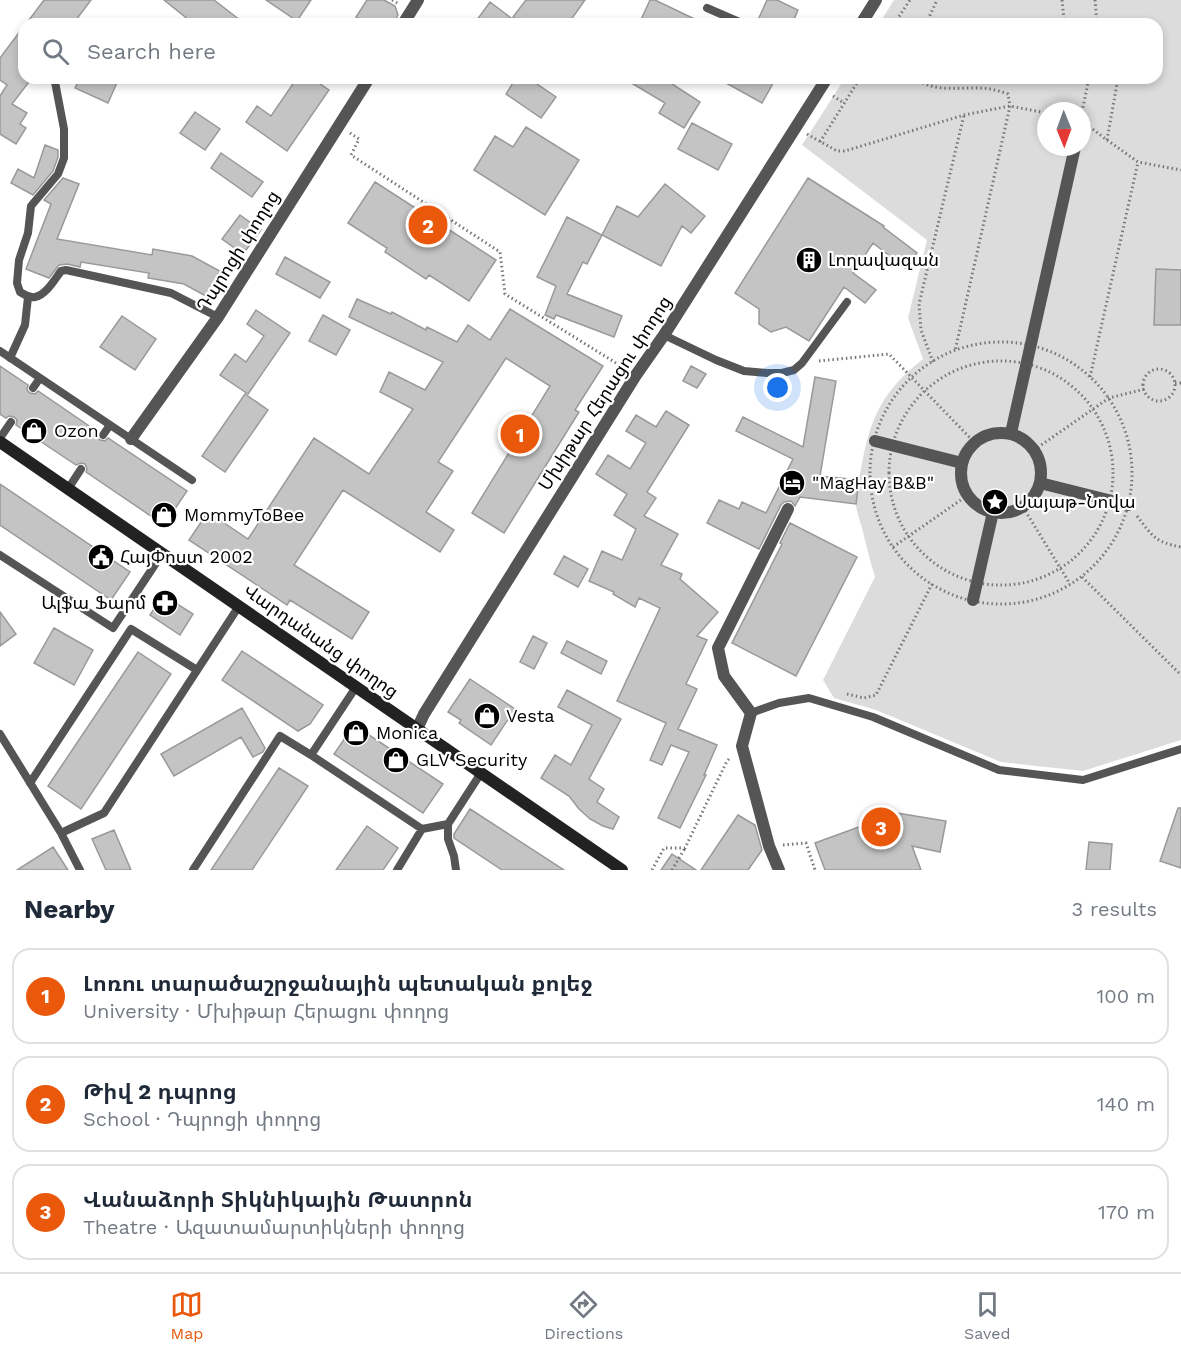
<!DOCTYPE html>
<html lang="en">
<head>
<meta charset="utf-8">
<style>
	:root { --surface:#fff; --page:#f6f6f7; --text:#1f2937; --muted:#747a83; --line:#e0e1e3; --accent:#ea580c }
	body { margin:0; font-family:"Work Sans","Noto Sans Armenian",sans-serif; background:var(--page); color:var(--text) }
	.compass { position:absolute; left:1037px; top:102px; width:54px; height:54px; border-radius:50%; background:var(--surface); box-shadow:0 3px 9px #0003; rotate:179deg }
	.you { position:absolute; left:778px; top:388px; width:21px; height:21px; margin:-15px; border:4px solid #fff; border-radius:50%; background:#1a73e8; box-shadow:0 0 0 9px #1a73e833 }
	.badge { display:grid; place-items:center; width:39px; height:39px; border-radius:50%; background:var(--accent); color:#fff; font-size:20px; font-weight:700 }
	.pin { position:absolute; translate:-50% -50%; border:3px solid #fff; box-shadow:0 2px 6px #0006 }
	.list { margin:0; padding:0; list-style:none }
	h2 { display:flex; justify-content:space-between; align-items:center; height:78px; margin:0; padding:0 24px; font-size:26px }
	h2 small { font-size:20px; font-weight:400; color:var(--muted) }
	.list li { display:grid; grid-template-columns:39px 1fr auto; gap:18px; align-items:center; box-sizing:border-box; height:96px; margin:0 12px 12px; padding:0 12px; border:2px solid var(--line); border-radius:18px }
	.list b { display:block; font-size:22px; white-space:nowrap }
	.list p { margin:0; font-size:20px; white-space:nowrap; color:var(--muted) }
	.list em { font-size:20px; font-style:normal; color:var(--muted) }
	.icon { flex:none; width:33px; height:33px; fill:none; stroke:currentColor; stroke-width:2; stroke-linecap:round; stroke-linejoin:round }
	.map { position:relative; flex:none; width:1181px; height:870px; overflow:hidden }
	.search { position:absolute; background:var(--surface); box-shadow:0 3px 9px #0003; left:18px; right:18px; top:18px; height:66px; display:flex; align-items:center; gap:15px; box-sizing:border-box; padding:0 21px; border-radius:18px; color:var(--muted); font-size:22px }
	.sheet { height:402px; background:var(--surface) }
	nav { display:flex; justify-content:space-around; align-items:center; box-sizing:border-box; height:84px; border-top:2px solid var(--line); background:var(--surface); font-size:16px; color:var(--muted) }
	nav a { display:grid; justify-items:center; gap:3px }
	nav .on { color:var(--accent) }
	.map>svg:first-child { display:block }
</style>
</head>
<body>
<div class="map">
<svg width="1181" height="870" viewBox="0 0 1181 870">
	<rect width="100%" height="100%" fill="#fff"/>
	<path fill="#dcdcdc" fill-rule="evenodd" d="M 894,0 L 1181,0 L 1181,740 L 1083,771 L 1001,762 L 876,710 L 834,698 L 823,680 L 875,577 C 870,561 866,544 862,528 C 860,521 857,513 856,505 C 855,494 859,480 861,469 C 870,418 882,391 923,359 L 908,318 L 927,240 L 802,145 L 845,78 L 1157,78 L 1157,24 L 879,24 ZM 1046,111 L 1082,111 L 1082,147 L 1046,147 Z"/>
	<path fill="#c4c4c4" stroke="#999" stroke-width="1.5" d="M 44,0 L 91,0 L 73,24 L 26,24 Z
		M 164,0 L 214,0 L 245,24 L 194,24 Z
		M 266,0 L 311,0 L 297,21 Z
		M 367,0 L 384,0 L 395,6 L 398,15 L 393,24 L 367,24 L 356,17 Z
		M 526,0 L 585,0 L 568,24 L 523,24 L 513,17 Z
		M 650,0 L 655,0 L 705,24 L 639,24 Z
		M 767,0 L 777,0 L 798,10 L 792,24 L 768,24 L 758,20 Z
		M 490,2 L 519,24 L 474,24 Z
		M 24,26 L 24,78 L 32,78 L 12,104 L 27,113 L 20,124 L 26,128 L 16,144 L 0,134 L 0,96 L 7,85 L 0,80 L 0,58 Z
		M 80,78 L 87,78 L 99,83 L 102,78 L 119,78 L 108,103 L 75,88 Z
		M 297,78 L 311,78 L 329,90 L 287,151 L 246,122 L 257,106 L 271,116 Z
		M 516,78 L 528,78 L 556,97 L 541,118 L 506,94 Z
		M 623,78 L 663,78 L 700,102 L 684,128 L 659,113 L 665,103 Z
		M 717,78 L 776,78 L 762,103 Z
		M 195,112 L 220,129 L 205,150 L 180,133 Z
		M 692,123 L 732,144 L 718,170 L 678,149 Z
		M 526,127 L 579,160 L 545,215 L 474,170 L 495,136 L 513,147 Z
		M 45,145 L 58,150 L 58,157 L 53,171 L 33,195 L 11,183 L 18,169 L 34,178 Z
		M 221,153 L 263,182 L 252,197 L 211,168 Z
		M 63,178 L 79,184 L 57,239 L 152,255 L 153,249 L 192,256 L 227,275 L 213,300 L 184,284 L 148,278 L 149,273 L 81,262 L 80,267 L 67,264 L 59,265 L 49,278 L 26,269 L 51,204 L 44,200 Z
		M 808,178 L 884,226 L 883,227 L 917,253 L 905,268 L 873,243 L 853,273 L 876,290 L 865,303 L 844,287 L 809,341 L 786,327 L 771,332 L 759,324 L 759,309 L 735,293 Z
		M 375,182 L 496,260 L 469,301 L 429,275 L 426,279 L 385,252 L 387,248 L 348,223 Z
		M 665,184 L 705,216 L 691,233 L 682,226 L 661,266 L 602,235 L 617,206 L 638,217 Z
		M 240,215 L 261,230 L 243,254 L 222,239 Z
		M 567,217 L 602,235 L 587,264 L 583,262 L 567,294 L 622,316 L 614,337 L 556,315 L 554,319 L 545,315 L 556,286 L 537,277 Z
		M 285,257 L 330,282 L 320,298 L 276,274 Z
		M 1156,269 L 1181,270 L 1181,325 L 1154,325 Z
		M 357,299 L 391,314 L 392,312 L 426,330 L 427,327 L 457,342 L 468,325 L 490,340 L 510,309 L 603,366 L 575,410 L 579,412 L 504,533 L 472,513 L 550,386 L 506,358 L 438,462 L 453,471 L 426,512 L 454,530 L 440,552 L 343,490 L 294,565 L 369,612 L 352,639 L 290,600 L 287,605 L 189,540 L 208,512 L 248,539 L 314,438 L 369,474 L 413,409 L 380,392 L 389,372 L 425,390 L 443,362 L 349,317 Z
		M 256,310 L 290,333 L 248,394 L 220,375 L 235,354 L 246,362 L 264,336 L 247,324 Z
		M 323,315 L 350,330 L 336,355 L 309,341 Z
		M 122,316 L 156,339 L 135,370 L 100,347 Z
		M 0,366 L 28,385 L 27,390 L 30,393 L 35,394 L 38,391 L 98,432 L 97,437 L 100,440 L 105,441 L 108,438 L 187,491 L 164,525 L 86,472 L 87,469 L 85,464 L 81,463 L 76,465 L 16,425 L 17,420 L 14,417 L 9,416 L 6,418 L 0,414 Z
		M 691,366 L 706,374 L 697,388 L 683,381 Z
		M 815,377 L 836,381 L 820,476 L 859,480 L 856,504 L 800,497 L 795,506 L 791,501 L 784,502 L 781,505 L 759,549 L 707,523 L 719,500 L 739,509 L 742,502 L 766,513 L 793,459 L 736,431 L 743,417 L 803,447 Z
		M 245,394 L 268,410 L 225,472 L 202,456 Z
		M 666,411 L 689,425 L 647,492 L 656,498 L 644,516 L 678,534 L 661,565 L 682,574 L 680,579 L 718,612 L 697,636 L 707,640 L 686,684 L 697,689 L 678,729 L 717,745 L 704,775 L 706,775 L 680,828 L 658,818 L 689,752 L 671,745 L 662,765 L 650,760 L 666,723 L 617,701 L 660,608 L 639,598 L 635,607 L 613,594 L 614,592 L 589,581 L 602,551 L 622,560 L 636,529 L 614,515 L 627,494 L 596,474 L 608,455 L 630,469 L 646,443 L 626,431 L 636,415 L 656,427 Z
		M 0,484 L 130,572 L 111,600 L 0,525 Z
		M 790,523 L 857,557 L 796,676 L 732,643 L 782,544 L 780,543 Z
		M 564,556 L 588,569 L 578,587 L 554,574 Z
		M 163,595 L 193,614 L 180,635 L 150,615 Z
		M 0,612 L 16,634 L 0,646 Z
		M 54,628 L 93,650 L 74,685 L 34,663 Z
		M 533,636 L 547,643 L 534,669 L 520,662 Z
		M 567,641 L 607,661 L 601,674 L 561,653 Z
		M 242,651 L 323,705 L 310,724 L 298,731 L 222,680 Z
		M 138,652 L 171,674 L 81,809 L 48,786 Z
		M 470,679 L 515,709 L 491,745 L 459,723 L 461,720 L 448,712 Z
		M 567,690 L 621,719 L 589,779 L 604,789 L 597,802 L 619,817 L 613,829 L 603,826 L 590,819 L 579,809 L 569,796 L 541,778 L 555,755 L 571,765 L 592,725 L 558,707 Z
		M 242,708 L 265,748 L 263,752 L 253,757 L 241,737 L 174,776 L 161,754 Z
		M 354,725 L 443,784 L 423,813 L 334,754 Z
		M 279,768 L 308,786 L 252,870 L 211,870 Z
		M 1178,808 L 1181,808 L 1181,868 L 1160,861 Z
		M 470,809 L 564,870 L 502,870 L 454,838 L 454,834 Z
		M 897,813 L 946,821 L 940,852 L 912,846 L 921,870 L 825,870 L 815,843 Z
		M 738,815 L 755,825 L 762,850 L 748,870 L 701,870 Z
		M 367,826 L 398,848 L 383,870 L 336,870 Z
		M 114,830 L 131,870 L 106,870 L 92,839 Z
		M 1089,842 L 1112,844 L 1110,870 L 1086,870 Z
		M 53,847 L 68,870 L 17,870 Z
		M 672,854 L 696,870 L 661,870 Z"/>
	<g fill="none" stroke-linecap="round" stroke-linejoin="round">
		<path stroke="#777" stroke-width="3" stroke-dasharray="1.5 3" stroke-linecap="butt" d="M 392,0 L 399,4
			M 1062,0 L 1064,20 L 1068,24
			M 1095,0 L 1097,24
			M 894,24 L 910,0
			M 926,24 L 937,0
			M 915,78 C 937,95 964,85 990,89 C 996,90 1002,92 1008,94 L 1010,106 L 955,351
			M 833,96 L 844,103
			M 1082,112 L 1089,78
			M 1082,121 L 1107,140 L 1138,162 L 1181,170
			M 350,133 L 359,139 L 351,155 L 500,252 L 505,294 L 624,368
			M 807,134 L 837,151 L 845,151 L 964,115 L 1010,106 L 1046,113
			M 1107,140 L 1118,78
			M 820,142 L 860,78
			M870 473a131 131 0 1 1 262 0a131 131 0 1 1-262 0Z
			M 819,361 L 889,354 L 974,442
			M889 473a112 112 0 1 1 224 0a112 112 0 1 1-224 0Z
			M 933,362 L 921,330 L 919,304 L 964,115
			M1143 385a16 16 0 1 1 32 0a16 16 0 1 1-32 0Z
			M 1090,377 L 1138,162
			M 1175,383 L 1181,383
			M 1034,450 L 1109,398 L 1145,389
			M 1023,507 L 1070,584
			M 1137,516 C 1153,537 1155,542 1181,547
			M 893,547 L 968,495
			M 1082,577 L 1181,675
			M 847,694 L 864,698 L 876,695 L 932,584
			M 783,845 L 806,843 L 815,870
			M 652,870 L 664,848 L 685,848 L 727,761 L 731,757
			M 672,870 L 685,848"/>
		<path stroke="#555" stroke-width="8" d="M 707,8 L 744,24
			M 55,82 L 64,129 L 64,158 L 58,174 L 31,206 L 28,233 L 19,260 L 17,283 L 20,292 C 25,295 30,298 35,297 C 46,295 55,279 61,271 L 66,270 L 171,293 L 218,317
			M 664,335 L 716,360 L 744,371 L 767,373 L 782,373 L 794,370 L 802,363 L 847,302
			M 0,351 L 192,480
			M 10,358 L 25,325 L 28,297
			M 33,388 L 40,378
			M 103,435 L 110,425
			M 0,438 L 11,422
			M 68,489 L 81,469
			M 0,555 L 113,628 L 162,554
			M 356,687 L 311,755 L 422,829
			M 751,713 L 779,703 L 809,698 L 873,717 L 999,770 L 1083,780 L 1181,749
			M 0,734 L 61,833 L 80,870
			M 30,783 L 131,629 L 197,670
			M 448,824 L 448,839 L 454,856 L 456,870
			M 61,833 L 104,813 L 239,606
			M 193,870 L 280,736 L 311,755
			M 397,870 L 422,829 L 448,824 L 481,773"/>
		<path stroke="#555" stroke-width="12" d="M 403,24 L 418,0
			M 861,24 L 876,0
			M961 473a40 40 0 1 1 80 0a40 40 0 1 1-80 0Z
			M 1011,433 L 1075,147
			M 131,439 L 218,317 L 369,78
			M 875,441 L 962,463
			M 1040,483 L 1128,505
			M 973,600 L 993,512
			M 417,729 L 424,714 L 636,375 L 664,335 L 827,78
			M 779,870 L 769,846 L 742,746 L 751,713 L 724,676 L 718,648 L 788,509"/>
		<path stroke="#222" stroke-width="12" d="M 0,442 L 622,870"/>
	</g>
	<defs>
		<symbol id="building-disc" viewBox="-11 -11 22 22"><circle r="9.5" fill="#000" stroke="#fff"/><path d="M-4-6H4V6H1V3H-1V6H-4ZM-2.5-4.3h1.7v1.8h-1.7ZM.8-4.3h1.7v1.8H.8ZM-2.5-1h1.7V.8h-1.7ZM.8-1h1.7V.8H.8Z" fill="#fff"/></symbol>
		<symbol id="shop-disc" viewBox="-11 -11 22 22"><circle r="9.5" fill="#000" stroke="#fff"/><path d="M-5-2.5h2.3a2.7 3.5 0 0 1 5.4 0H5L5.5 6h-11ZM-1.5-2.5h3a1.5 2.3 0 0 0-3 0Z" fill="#fff"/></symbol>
		<symbol id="hotel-disc" viewBox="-11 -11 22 22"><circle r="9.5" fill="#000" stroke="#fff"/><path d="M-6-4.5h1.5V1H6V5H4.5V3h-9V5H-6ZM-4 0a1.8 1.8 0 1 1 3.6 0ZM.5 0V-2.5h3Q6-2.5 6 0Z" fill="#fff"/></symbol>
		<symbol id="sight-disc" viewBox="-11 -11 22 22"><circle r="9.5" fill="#000" stroke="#fff"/><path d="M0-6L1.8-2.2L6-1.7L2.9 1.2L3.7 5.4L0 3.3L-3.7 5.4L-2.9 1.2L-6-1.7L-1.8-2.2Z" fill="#fff"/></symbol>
		<symbol id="civic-disc" viewBox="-11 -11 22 22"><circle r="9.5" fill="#000" stroke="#fff"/><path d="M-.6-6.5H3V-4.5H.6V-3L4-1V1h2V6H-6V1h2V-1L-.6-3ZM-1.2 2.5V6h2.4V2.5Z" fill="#fff"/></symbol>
		<symbol id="pharmacy-disc" viewBox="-11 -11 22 22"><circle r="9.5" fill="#000" stroke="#fff"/><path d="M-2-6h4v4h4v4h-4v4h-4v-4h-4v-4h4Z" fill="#fff"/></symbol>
	</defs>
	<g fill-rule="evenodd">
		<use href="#building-disc" x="794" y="245" width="30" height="30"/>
		<use href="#shop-disc" x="19" y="416" width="30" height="30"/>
		<use href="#hotel-disc" x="777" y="468" width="30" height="30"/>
		<use href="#sight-disc" x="980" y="487" width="30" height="30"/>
		<use href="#shop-disc" x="149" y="500" width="30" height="30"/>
		<use href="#civic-disc" x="86" y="542" width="30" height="30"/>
		<use href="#pharmacy-disc" x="150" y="588" width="30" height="30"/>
		<use href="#shop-disc" x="472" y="701" width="30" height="30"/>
		<use href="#shop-disc" x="341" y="718" width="30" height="30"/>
		<use href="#shop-disc" x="381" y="745" width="30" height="30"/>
	</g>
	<g text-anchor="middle" stroke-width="4.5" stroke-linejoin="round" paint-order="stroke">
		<g font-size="18" fill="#000" stroke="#fff">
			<text transform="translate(238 251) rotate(-58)" y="6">Դպրոցի փողոց</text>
			<text transform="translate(605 393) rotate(-57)" y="6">Մխիթար Հերացու փողոց</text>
			<text transform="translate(321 641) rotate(35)" y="6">Վարդանանց փողոց</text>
		</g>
		<g font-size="18" fill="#000" stroke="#fff" text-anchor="start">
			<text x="828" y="266">Լողավազան</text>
			<text x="54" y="437">Ozon</text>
			<text x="812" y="489">"MagHay B&amp;B"</text>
			<text x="1014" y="508">Սայաթ-Նովա</text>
			<text x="184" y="521">MommyToBee</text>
			<text x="120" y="563">ՀայՓոստ 2002</text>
			<text x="146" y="609" text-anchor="end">Ալֆա Ֆարմ</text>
			<text x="506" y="722">Vesta</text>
			<text x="376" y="739">Monica</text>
			<text x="416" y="766">GLV Security</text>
		</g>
	</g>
</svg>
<svg class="compass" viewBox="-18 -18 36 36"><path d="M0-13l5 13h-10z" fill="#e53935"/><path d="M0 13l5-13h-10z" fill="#747a83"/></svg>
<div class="you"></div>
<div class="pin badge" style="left:520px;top:434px">1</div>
<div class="pin badge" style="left:428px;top:225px">2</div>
<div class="pin badge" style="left:881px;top:827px">3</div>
<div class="search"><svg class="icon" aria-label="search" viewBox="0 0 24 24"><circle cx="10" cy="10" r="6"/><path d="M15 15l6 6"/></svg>Search here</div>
</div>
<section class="sheet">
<h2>Nearby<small>3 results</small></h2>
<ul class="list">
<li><span class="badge">1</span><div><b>Լոռու տարածաշրջանային պետական քոլեջ</b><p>University · Մխիթար Հերացու փողոց</p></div><em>100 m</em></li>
<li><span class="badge">2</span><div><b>Թիվ 2 դպրոց</b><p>School · Դպրոցի փողոց</p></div><em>140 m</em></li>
<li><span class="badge">3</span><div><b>Վանաձորի Տիկնիկային Թատրոն</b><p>Theatre · Ազատամարտիկների փողոց</p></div><em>170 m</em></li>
</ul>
</section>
<nav>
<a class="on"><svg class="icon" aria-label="map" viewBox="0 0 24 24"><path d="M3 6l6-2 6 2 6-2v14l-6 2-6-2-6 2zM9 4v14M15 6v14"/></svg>Map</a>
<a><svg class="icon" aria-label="directions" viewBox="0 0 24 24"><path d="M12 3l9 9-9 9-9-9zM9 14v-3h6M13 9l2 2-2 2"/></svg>Directions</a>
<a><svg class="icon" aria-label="saved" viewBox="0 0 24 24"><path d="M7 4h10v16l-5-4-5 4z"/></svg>Saved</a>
</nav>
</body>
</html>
